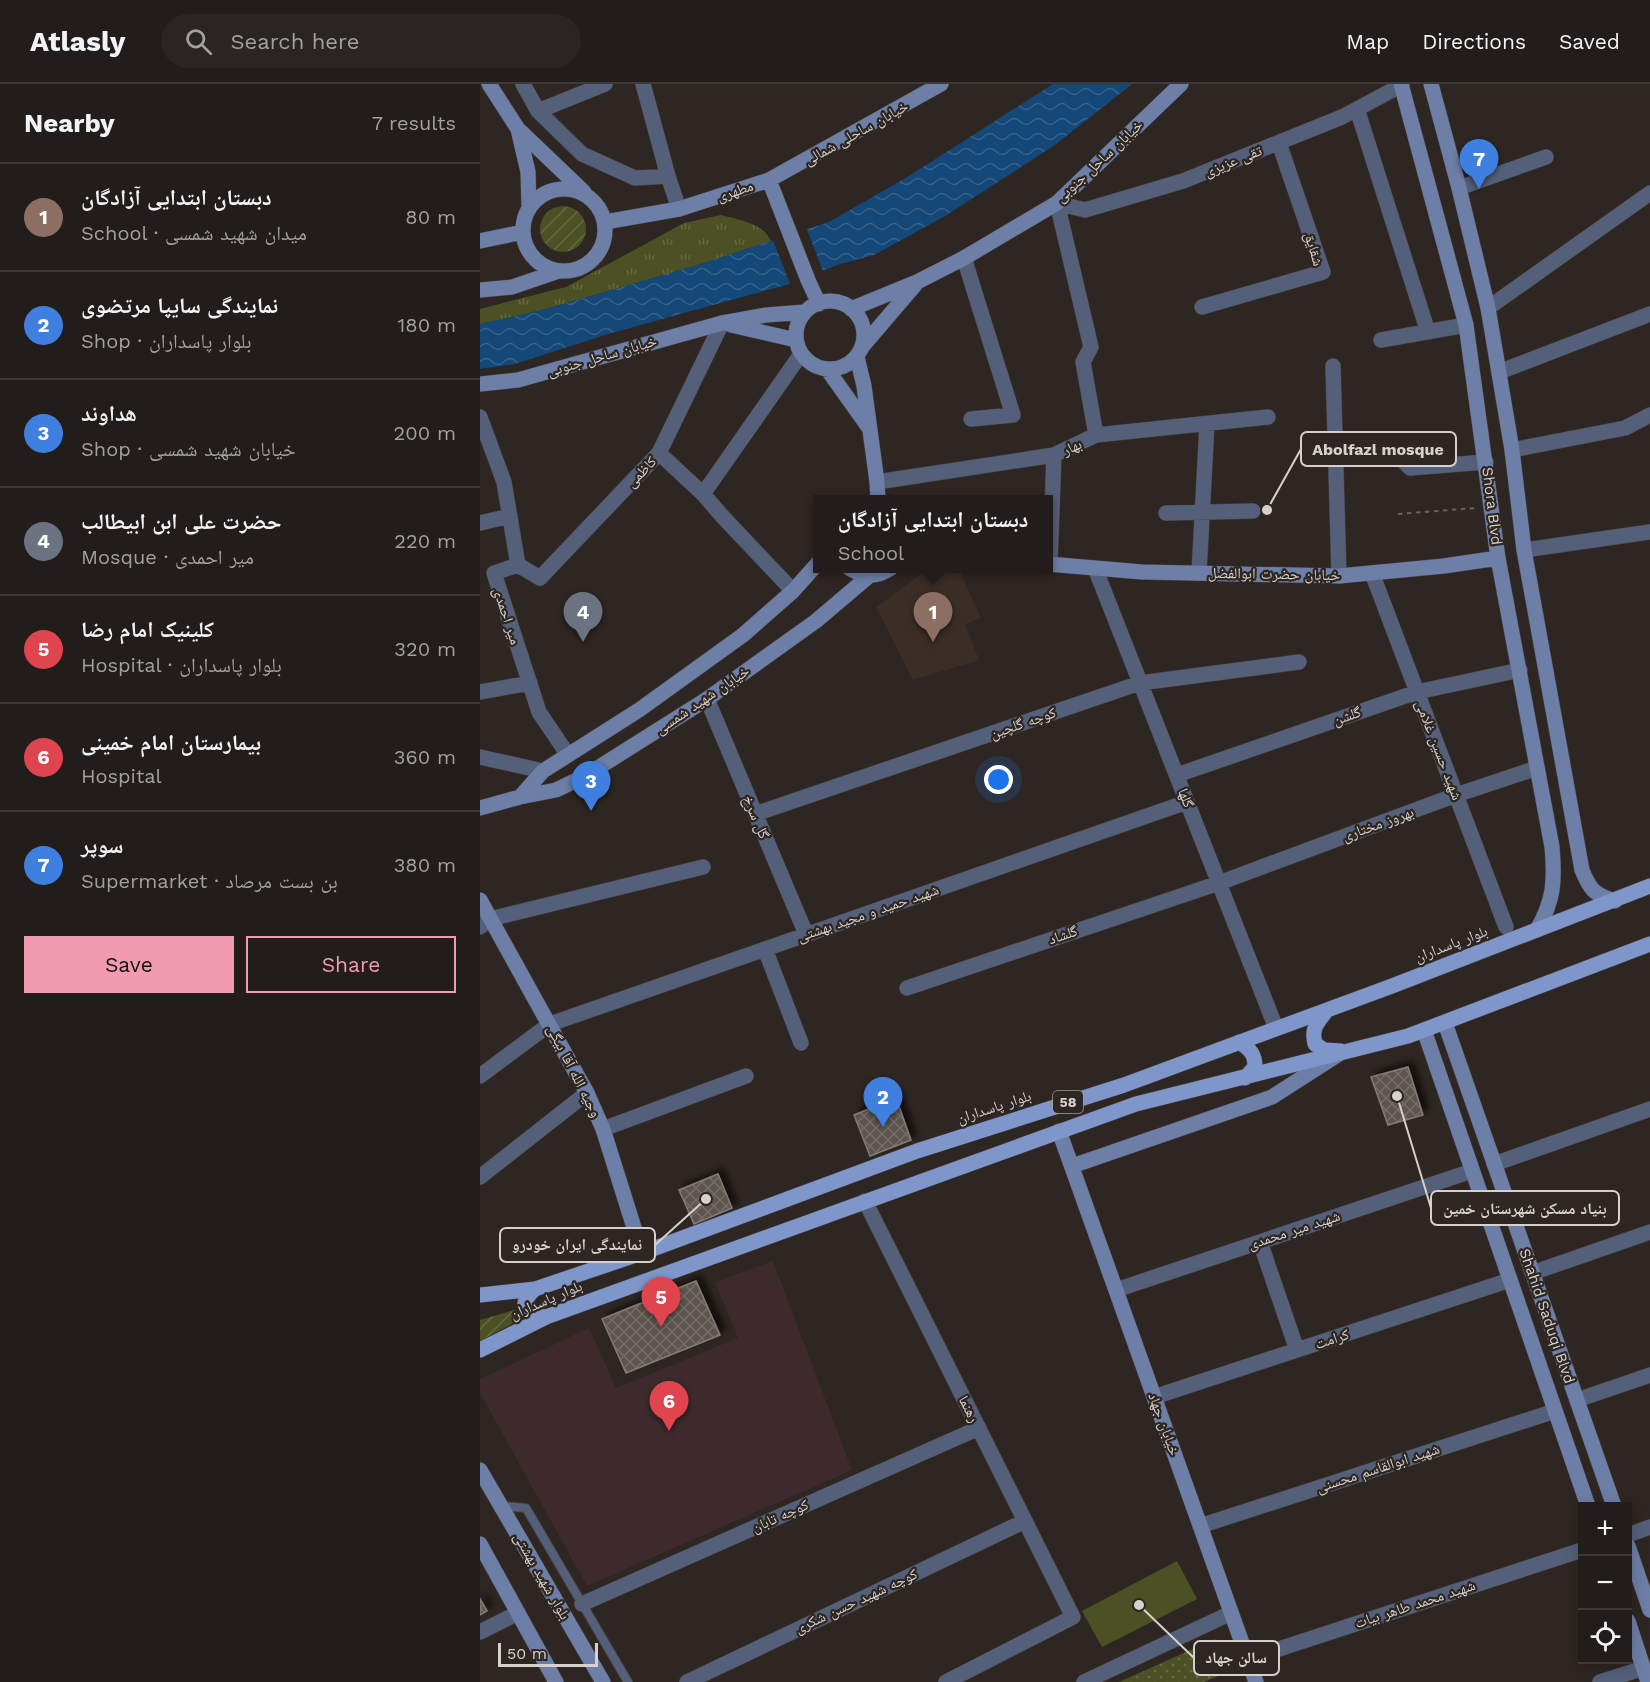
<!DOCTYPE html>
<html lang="en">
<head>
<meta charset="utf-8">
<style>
	:root { --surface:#221c1a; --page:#2a2523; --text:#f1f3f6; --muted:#a2a1a2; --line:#3f3a39; --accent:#f19ab2 }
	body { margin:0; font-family:"Work Sans","Noto Naskh Arabic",sans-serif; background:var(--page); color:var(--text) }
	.controls { position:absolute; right:18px; bottom:18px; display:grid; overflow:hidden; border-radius:0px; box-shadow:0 3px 15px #0003 }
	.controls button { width:54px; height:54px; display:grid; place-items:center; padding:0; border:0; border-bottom:2px solid var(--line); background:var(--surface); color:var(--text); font:30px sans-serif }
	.scale { position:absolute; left:18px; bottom:15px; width:100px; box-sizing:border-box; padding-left:6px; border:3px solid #d6d1cd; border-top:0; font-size:16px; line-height:21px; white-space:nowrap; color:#d6d1cd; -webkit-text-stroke:4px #2e2622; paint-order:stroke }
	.you { position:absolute; left:519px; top:696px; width:21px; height:21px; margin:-15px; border:4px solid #fff; border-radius:50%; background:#1a73e8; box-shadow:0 0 0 9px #1a73e833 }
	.badge { display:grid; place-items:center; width:39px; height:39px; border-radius:50%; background:var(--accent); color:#fff; font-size:20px; font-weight:700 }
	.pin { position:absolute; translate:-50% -50px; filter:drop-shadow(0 2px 3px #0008) }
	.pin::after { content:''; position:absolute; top:32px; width:21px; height:18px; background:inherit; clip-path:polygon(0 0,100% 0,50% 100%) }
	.popup { position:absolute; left:333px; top:411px; width:240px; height:78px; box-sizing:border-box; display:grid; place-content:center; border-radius:0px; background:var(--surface); filter:drop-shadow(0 2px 4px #0005); font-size:20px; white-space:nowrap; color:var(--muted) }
	.popup b { font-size:22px; color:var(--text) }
	.popup::after { content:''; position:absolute; left:50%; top:100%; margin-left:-12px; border:12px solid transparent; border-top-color:var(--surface) }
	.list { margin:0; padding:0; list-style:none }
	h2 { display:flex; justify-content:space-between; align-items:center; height:78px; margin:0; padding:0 24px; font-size:26px }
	h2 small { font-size:20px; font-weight:400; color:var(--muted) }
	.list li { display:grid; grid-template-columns:39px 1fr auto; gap:18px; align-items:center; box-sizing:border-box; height:108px; padding:0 24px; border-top:2px solid var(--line) }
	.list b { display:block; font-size:22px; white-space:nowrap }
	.list p { margin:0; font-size:20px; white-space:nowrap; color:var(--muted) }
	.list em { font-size:20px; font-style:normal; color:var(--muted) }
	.actions { display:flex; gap:12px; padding:18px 24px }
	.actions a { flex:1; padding:14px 0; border:2px solid var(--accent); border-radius:0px; text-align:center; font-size:21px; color:var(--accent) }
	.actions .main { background:var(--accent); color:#111 }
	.icon { flex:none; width:33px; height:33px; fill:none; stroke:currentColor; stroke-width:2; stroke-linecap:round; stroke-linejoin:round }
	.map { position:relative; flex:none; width:1170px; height:1598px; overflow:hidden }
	header { display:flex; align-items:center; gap:36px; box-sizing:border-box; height:84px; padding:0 30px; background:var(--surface); border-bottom:2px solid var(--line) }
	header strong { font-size:28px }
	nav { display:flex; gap:33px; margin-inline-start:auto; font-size:21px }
	.search { width:420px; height:54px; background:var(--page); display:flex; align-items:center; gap:15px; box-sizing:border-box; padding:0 21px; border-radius:33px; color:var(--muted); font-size:22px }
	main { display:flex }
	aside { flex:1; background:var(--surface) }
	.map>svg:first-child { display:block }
</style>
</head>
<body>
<header>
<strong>Atlasly</strong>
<div class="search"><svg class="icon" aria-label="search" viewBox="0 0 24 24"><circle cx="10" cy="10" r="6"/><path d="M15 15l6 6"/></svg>Search here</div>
<nav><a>Map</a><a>Directions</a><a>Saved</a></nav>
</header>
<main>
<aside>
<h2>Nearby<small>7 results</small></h2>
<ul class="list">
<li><span class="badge" style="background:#8d6e63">1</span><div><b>دبستان ابتدایی آزادگان</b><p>School · میدان شهید شمسی</p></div><em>80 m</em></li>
<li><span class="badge" style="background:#3f7fe0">2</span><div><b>نمایندگی سایپا مرتضوی</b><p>Shop · بلوار پاسداران</p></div><em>180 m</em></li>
<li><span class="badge" style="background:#3f7fe0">3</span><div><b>هداوند</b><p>Shop · خیابان شهید شمسی</p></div><em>200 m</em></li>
<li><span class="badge" style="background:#6b7280">4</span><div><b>حضرت علی ابن ابیطالب</b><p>Mosque · میر احمدی</p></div><em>220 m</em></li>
<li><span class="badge" style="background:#e0444e">5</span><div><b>کلینیک امام رضا</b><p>Hospital · بلوار پاسداران</p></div><em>320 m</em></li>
<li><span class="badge" style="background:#e0444e">6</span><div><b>بیمارستان امام خمینی</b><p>Hospital</p></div><em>360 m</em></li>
<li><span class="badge" style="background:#3f7fe0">7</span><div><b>سوپر</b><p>Supermarket · بن بست مرصاد</p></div><em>380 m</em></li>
</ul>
<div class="actions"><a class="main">Save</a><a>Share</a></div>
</aside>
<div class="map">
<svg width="1170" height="1598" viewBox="0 0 1170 1598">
	<defs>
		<pattern id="grass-tufts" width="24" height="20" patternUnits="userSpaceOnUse" patternTransform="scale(1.5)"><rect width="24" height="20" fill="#4b5124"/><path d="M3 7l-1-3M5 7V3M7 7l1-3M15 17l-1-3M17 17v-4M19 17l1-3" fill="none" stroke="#646943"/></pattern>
		<pattern id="park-dots" width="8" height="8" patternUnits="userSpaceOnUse" patternTransform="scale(1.5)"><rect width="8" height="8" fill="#4b5124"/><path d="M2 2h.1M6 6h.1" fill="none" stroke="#646943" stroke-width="1.8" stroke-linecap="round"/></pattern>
		<pattern id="garden-furrows" width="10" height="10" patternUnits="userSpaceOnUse" patternTransform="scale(1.5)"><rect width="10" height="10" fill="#4b5124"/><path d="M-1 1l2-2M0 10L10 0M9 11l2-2" fill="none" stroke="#646943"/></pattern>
		<pattern id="water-waves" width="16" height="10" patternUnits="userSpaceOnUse" patternTransform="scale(1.5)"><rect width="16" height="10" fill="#144878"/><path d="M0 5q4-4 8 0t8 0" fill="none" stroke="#35618a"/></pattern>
		<pattern id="building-cross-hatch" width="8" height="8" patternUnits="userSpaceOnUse" patternTransform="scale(1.5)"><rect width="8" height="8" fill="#5d564f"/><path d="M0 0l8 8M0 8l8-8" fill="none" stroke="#746d67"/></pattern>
		<filter id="shadow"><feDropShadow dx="5.5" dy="-5.5" stdDeviation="3" flood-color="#0009"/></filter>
	</defs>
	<rect width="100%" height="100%" fill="#2e2622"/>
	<path fill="#3b2e26" d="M 450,484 L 480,488 L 501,534 L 485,540 L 499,576 L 433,596 L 396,523 Z"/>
	<path fill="#3e2a2c" d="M 293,1177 L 372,1386 L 107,1502 L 0,1309 L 0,1295 L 109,1244 L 136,1304 L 258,1254 L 235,1198 Z"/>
	<path fill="url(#grass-tufts)" d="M 241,131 C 259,136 283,139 291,157 L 218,181 L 66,225 L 0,240 L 0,225 L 86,203 L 204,139 Z"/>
	<path fill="url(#park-dots)" d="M 735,1555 L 748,1588 L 724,1598 L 639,1598 Z"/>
	<path fill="url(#garden-furrows)" d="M60 145a23 23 0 1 1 46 0a23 23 0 1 1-46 0Z
		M 34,1226 L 41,1235 L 0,1257 L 0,1236 Z"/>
	<path fill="#4b5124" d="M 697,1477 L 717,1515 L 622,1563 L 602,1527 Z"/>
	<path fill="url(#water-waves)" d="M 573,0 L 652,0 L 575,61 L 465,132 L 394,171 L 357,181 L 306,201 L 128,250 L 35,280 L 0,285 L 0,240 L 66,225 L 218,181 L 349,138 L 429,92 Z"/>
	<path fill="#2e2622" d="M 326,143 L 344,190 L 311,202 L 292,154 Z"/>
	<path fill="url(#building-cross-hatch)" stroke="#837b74" stroke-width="1.5" filter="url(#shadow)" d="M 928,983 L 943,1031 L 908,1041 L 891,993 Z
		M 416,1014 L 431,1056 L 390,1072 L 374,1031 Z
		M 238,1090 L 252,1124 L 214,1140 L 199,1106 Z
		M 216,1197 L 240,1251 L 146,1289 L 122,1235 Z
		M 0,1515 L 7,1527 L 0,1531 Z"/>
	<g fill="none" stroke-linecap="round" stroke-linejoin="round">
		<defs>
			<path id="lane" d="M 21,1422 L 46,1424 L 148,1598"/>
			<path id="street" d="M 43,0 L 58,27 L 102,70 L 155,94 L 188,92
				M 163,0 L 188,92 L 199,125
				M 877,25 L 948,248
				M 58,27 L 125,0
				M 979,104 L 1066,73
				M 484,174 L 533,331 L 491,335
				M 722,223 L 843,188 L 799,59
				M 1008,224 L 1170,109
				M 901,256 L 986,241
				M 853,282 L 859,492
				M 1019,288 L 1170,230
				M 0,333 L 24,398 L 38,481 L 14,489 L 59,628 L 88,671
				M 616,351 L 603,278 L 611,263 L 577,119 L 605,126 L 703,97 L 862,33 L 922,1
				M 857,363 L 910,362 L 930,384 L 1006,378
				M 1032,366 L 1145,344 L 1170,331
				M 179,369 L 223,410 L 243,433 L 313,507
				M 397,398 L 574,371 L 616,351 L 788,333
				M 223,410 L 321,270
				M 686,429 L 773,427
				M 0,439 L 30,432
				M 1044,466 L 1170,448
				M 570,480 L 574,371
				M 38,481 L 60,494 L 179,369 L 242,239
				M 615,484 L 796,944
				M 719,489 L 727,340
				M 892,489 L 1026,843
				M 0,608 L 50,599
				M 227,615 L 326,850
				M 0,673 L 63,687
				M 697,691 L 937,608 L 1040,586
				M 275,730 L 660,599 L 819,578
				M 0,843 L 10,835 L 223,783
				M 285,865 L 321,959
				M 427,904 L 739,799 L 976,711 L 1057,684
				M 0,992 L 70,940 L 707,718
				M 123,1045 L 266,992
				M 1014,1080 L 1170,1025
				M 0,1093 L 107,1009
				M 385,1117 L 593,1533 L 466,1598
				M 780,1158 L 817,1266
				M 1052,1189 L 1170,1148
				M 636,1206 L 992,1087
				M 674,1313 L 1030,1196
				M 1097,1316 L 1170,1291
				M 720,1442 L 1075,1327
				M 1148,1451 L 1170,1443
				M 102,1520 L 499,1344
				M 0,1548 L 38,1529
				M 768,1575 L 1102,1466
				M 207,1598 L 545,1437
				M 604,1598 L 751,1529
				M 1120,1598 L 1164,1584"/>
			<path id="secondary" d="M 9,0 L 38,45 L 104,108
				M 921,0 L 986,241 L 1018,474 L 1072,763 C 1075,797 1074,816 1057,846
				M 951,0 L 979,104 L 1008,224 L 1032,366 L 1044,466 L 1102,786 C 1110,806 1115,811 1135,817
				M 38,45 L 48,88 L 49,124
				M 289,96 L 328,196 L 339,220
				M43 146a41 41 0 1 1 82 0a41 41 0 1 1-82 0Z
				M 125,138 L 199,125 L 289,96 L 461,0
				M 0,157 L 43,148
				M 0,206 L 32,203 L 79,187
				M316 251a34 34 0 1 1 68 0a34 34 0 1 1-68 0Z
				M 371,225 L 437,198 L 484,174 L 577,119 L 701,0
				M 251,241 L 316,256
				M 382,263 L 435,201
				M 377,273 L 384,302 L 397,398 L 398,416
				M 347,285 L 389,344
				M 0,300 L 38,296 L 242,239 L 286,231 L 325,228
				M 568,480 L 662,488 L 859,492 L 964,482 L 1018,474
				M 369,484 C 384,493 396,494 411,484
				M 40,713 L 63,687 L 159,626 L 263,551 L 313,507 L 338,479
				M 0,724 L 40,713 L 76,706 L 105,692 L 227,615 L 336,537 L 389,492
				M 0,816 L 107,1009 L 123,1045 L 162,1169
				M 965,939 L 1134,1422
				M 944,946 L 1108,1422
				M 579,1047 L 776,1598
				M 592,1082 L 792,1013 L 859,970
				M 0,1386 L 123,1598
				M 0,1460 L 76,1598
				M 1148,1462 L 1170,1526
				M 1148,1537 L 1168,1598"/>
			<path id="primary" d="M 847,926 C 837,939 831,944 835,960 L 844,966 L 861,967
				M 759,958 C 770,965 775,970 775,983 L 765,994
				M 55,1205 C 37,1221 44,1232 66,1233
				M 0,1211 L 55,1205 L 162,1169 L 437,1067 L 644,1001 L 912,902 L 1170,802
				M 0,1266 L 66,1233 L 656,1020 L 928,952 L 1170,860"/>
		</defs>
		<use href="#lane" stroke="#49413d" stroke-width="10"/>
		<use href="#street" stroke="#49413d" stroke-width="16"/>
		<use href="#secondary" stroke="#49413d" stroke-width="16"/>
		<use href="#primary" stroke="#49413d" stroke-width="16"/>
		<path stroke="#68615d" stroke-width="2" stroke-dasharray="4.5 4.5" stroke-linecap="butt" d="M 918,430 L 996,424"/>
		<use href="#lane" stroke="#546079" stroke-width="8"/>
		<use href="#street" stroke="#546079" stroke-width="15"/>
		<use href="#secondary" stroke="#6d7ea7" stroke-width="15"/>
		<use href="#primary" stroke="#7f96ca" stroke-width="15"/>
	</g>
	<g text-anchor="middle" stroke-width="4.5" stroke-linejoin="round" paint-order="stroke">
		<rect fill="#2e2622" stroke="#a49e9a" stroke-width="1.5" x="573" y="1007" width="30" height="22" rx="4.5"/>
		<g font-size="14" font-weight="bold" fill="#d6d1cd">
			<text x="588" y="1023">58</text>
		</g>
		<g font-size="15" fill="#d6d1cd" stroke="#2e2622">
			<text transform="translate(376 49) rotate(-29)" y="5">خیابان ساحلی شمالی</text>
			<text transform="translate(619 77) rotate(-43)" y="5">خیابان ساحل جنوبی</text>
			<text transform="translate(753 77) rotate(-22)" y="5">تقی عزیزی</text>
			<text transform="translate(255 107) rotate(-18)" y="5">مطهری</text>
			<text transform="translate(834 165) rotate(73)" y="5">شقایق</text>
			<text transform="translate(122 272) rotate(-16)" y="5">خیابان ساحل جنوبی</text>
			<text transform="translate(592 363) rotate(-25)" y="5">بهار</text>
			<text transform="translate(161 388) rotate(-46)" y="5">کاظمی</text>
			<text transform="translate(1012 422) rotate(83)" y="5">Shora Blvd</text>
			<text transform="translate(794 490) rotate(1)" y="5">خیابان حضرت ابوالفضل</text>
			<text transform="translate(27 532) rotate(72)" y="5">میر احمدی</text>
			<text transform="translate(222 616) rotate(-34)" y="5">خیابان شهید شمسی</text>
			<text transform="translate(867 632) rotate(-19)" y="5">گلشن</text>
			<text transform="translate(543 639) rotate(-19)" y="5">کوچه گلچین</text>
			<text transform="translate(959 666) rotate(69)" y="5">شهید حسین غلامی</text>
			<text transform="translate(706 714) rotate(69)" y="5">گلها</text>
			<text transform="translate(276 733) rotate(67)" y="5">گل سرخ</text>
			<text transform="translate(898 740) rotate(-20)" y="5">بهروز مختاری</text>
			<text transform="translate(388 829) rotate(-19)" y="5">شهید حمید و مجید بهشتی</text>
			<text transform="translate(583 851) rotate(-19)" y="5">گلشاد</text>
			<text transform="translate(971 860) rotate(-21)" y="5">بلوار پاسداران</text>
			<text transform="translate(94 987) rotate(63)" y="5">وجیه الله آقا بیگی</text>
			<text transform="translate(514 1023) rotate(-18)" y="5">بلوار پاسداران</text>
			<text transform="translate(814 1146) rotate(-18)" y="5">شهید میر محمدی</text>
			<text transform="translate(66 1216) rotate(-23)" y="5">بلوار پاسداران</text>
			<text transform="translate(1067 1232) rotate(71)" y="5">Shahid Saduqi Blvd</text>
			<text transform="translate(852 1255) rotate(-18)" y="5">کرامت</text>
			<text transform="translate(489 1325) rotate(63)" y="5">رهنما</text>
			<text transform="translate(684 1340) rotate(70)" y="5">خیابان جهاد</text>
			<text transform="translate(898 1384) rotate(-18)" y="5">شهید ابوالقاسم محسنی</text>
			<text transform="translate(300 1432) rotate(-24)" y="5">کوچه تابان</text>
			<text transform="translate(62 1492) rotate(60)" y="5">بلوار شهید بهشتی</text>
			<text transform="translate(376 1517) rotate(-25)" y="5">کوچه شهید حسن شکری</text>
			<text transform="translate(935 1520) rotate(-18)" y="5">شهید محمد طاهر بیات</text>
		</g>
	</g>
	<path fill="none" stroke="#d6d1cd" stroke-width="2" d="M787 426L821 365M917 1012L951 1124M226 1115L175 1161M659 1521L714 1574"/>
	<g fill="#d6d1cd" stroke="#2e2622" stroke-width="2">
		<circle cx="787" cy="426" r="6"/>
		<circle cx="917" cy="1012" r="6"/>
		<circle cx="226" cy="1115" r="6"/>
		<circle cx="659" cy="1521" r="6"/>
	</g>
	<g fill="#2e2622" stroke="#d6d1cd" stroke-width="2">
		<rect x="821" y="348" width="155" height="34" rx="6"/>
		<rect x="951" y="1107" width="188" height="34" rx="6"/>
		<rect x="20" y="1144" width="155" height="34" rx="6"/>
		<rect x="714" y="1557" width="85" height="34" rx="6"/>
	</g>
	<g font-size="16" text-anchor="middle" font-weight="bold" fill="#d6d1cd">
		<text x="898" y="371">Abolfazl mosque</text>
		<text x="1045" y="1130">بنیاد مسکن شهرستان خمین</text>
		<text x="97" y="1166">نمایندگی ایران خودرو</text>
		<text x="756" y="1579">سالن جهاد</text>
	</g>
</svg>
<div class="controls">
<button>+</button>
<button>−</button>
<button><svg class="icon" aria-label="locate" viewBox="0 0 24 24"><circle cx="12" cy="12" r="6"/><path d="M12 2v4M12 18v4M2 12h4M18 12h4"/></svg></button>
</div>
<div class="scale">50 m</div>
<div class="you"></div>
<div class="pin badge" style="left:453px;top:558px;background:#8d6e63">1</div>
<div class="popup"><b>دبستان ابتدایی آزادگان</b>School</div>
<div class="pin badge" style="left:403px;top:1043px;background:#3f7fe0">2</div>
<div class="pin badge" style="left:111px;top:727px;background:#3f7fe0">3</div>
<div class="pin badge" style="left:103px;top:558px;background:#6b7280">4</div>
<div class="pin badge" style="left:181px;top:1243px;background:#e0444e">5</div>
<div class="pin badge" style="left:189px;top:1347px;background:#e0444e">6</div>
<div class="pin badge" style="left:999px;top:105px;background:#3f7fe0">7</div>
</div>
</main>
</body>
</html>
